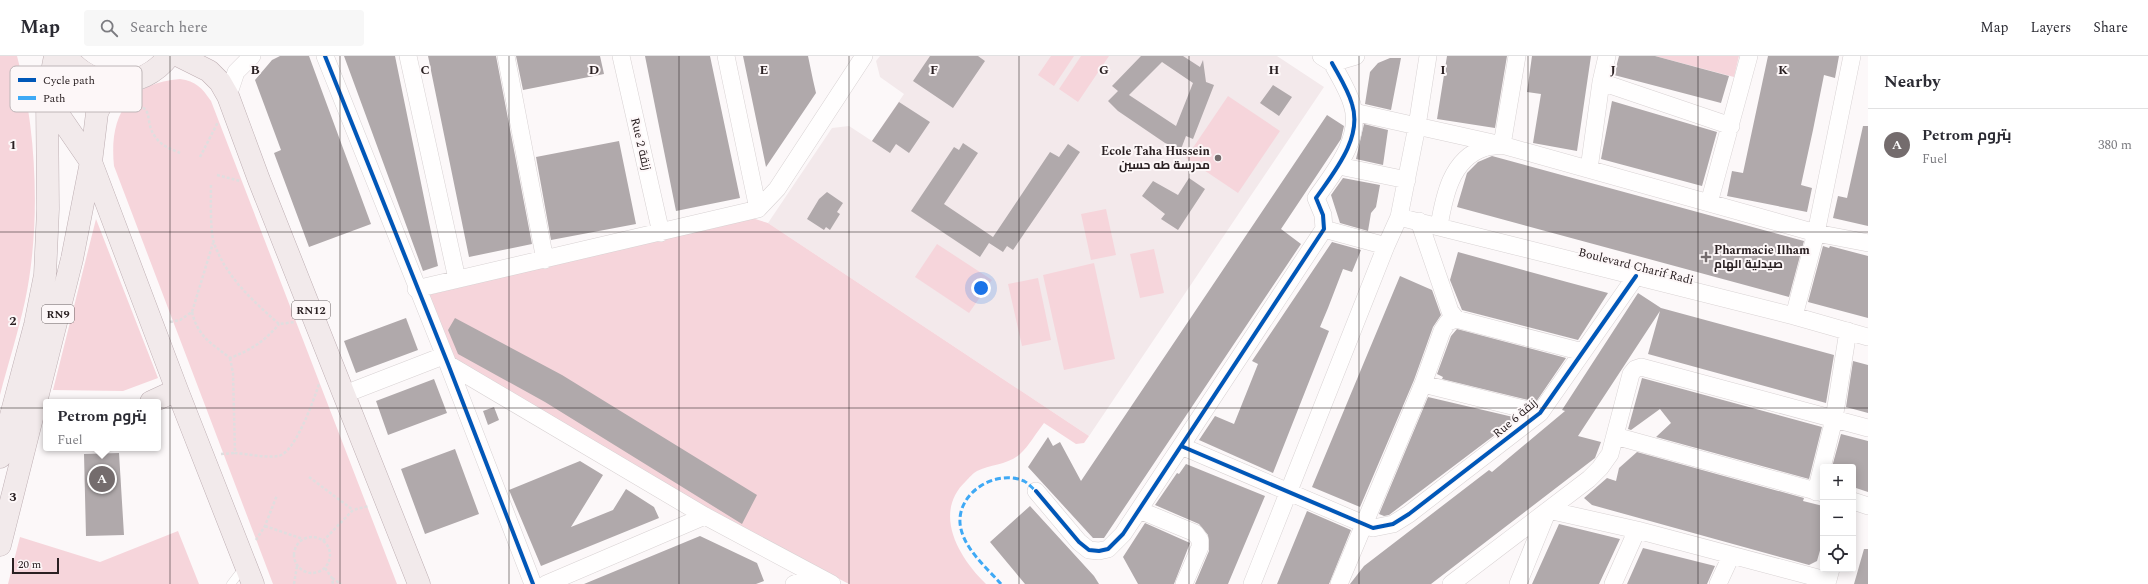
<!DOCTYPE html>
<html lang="en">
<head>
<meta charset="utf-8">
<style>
	:root { --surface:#fff; --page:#f7f7f7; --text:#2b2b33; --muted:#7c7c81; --line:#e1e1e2; --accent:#746c6d }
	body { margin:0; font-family:Spectral,Cairo,serif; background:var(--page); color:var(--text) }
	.controls { position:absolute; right:12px; bottom:12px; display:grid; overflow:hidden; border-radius:4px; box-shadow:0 2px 10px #0003 }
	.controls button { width:36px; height:36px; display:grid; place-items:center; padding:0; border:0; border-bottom:1px solid var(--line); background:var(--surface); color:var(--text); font:20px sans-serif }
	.scale { position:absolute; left:12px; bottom:10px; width:47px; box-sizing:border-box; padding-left:4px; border:2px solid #2a2022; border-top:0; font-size:11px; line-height:14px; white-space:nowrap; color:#2a2022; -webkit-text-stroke:3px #fdf7f8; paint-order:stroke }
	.you { position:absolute; left:981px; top:232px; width:14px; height:14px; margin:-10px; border:3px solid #fff; border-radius:50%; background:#1a73e8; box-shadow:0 0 0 6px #1a73e833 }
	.badge { display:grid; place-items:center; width:26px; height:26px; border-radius:50%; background:var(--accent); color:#fff; font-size:13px; font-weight:700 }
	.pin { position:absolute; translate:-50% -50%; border:2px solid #fff; box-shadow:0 1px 4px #0006 }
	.popup { position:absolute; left:43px; top:343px; width:118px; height:52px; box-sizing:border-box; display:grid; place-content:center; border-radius:4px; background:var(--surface); filter:drop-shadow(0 1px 3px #0005); font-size:13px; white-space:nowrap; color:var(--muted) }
	.popup b { font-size:15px; color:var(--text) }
	.popup::after { content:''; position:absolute; left:50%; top:100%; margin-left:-8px; border:8px solid transparent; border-top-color:var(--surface) }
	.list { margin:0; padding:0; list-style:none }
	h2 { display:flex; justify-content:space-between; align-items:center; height:52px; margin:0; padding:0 16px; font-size:17px }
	h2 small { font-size:13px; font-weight:400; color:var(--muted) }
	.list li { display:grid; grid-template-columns:26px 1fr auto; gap:12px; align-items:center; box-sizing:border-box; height:72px; padding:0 16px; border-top:1px solid var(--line) }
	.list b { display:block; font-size:15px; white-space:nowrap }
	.list p { margin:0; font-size:13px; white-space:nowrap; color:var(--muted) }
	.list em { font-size:13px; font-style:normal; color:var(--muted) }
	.icon { flex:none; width:22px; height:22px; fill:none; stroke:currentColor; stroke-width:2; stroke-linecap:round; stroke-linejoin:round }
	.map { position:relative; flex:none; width:1868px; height:528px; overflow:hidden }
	header { display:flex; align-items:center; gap:24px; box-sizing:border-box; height:56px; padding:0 20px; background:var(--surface); border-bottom:1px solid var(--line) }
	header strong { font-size:19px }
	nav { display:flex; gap:22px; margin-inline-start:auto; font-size:14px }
	.search { width:280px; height:36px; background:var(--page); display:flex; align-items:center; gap:10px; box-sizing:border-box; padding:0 14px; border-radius:4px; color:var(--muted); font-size:15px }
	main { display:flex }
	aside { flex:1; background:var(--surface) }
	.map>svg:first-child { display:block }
</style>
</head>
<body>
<header>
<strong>Map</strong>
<div class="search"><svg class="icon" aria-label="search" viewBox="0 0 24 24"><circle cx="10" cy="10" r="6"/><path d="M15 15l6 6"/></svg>Search here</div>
<nav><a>Map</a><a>Layers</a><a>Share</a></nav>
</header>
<main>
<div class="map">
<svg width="1868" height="528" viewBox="0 0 1868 528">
	<rect width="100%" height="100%" fill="#fcf8f9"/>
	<path fill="#f3e9eb" d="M 880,0 L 1277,0 L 1324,31 L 1089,380 L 768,167 L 832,72 L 849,70 L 872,85 L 904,38 L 880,21 L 876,5 Z"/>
	<path fill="#f6d5db" d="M 0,0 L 17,0 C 37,74 41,170 25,245 C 18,277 8,308 0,339 Z
		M 1051,0 L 1074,0 L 1054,30 L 1038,19 Z
		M 1081,0 L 1109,0 L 1078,46 L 1059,33 Z
		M 1655,0 L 1739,0 L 1734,21 Z
		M 180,23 C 196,25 202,32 211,45 L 397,528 L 273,528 L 114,110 C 109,61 127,27 180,23 Z
		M 1228,40 L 1280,75 L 1238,137 L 1186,102 Z
		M 1106,153 L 1116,199 L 1091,204 L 1081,158 Z
		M 752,162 L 768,167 L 1089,380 L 1084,387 L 1076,388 L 1044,367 C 1036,377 1029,390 1020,398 C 1008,409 990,408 977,415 C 973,417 969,422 966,425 C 932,457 959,502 986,528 L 849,528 L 740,472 L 457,306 L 424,240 Z
		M 96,163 L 158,322 L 123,335 L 53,334 Z
		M 937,188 L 992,224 L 969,257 L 915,221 Z
		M 1154,193 L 1164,237 L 1140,242 L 1130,198 Z
		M 1094,207 L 1115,303 L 1064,314 L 1043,219 Z
		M 1038,222 L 1051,284 L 1022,290 L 1008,228 Z
		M 178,475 L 199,528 L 8,528 L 20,481 L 100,506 Z"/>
	<path fill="#b0a9ab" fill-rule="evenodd" d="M 280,0 L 309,0 L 371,168 L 309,191 L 274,97 L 281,94 L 255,24 L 272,4 Z
		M 344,0 L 395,0 L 438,210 L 423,215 Z
		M 428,0 L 496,0 L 532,188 L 469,201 Z
		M 516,0 L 600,0 L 604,18 L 523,34 Z
		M 645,0 L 710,0 L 740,142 L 676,155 Z
		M 743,0 L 808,0 L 813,24 L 816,37 L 766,111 Z
		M 930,0 L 978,0 L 985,5 L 953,52 L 913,25 Z
		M 1141,0 L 1183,0 L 1200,11 L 1203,4 L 1206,26 L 1214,29 L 1193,83 L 1186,80 L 1181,93 L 1165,87 L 1118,55 L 1108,45 L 1118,35 L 1112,30 ZM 1162,6 L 1193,27 L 1176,70 L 1129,39 Z
		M 1447,0 L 1507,0 L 1495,72 L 1437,63 Z
		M 1532,0 L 1591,0 L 1577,95 L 1533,87 L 1541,38 L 1527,36 Z
		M 1619,0 L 1655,0 L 1729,20 L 1721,47 L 1614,19 Z
		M 1768,0 L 1839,0 L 1835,22 L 1824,19 L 1813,74 L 1801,129 L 1812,132 L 1807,156 L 1727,140 L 1732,115 L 1743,117 Z
		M 1390,2 L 1401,2 L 1391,54 L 1365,48 L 1370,16 L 1378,7 Z
		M 1273,29 L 1292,41 L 1279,60 L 1260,47 Z
		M 1612,45 L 1717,76 L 1702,130 L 1601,103 Z
		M 899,46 L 930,66 L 909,97 L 896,88 L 890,97 L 872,85 Z
		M 1327,59 L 1344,70 L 1341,83 L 1281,173 L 1301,188 L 1104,482 L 1093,482 L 1028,411 L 1048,381 L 1053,390 L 1060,386 L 1081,425 Z
		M 1364,68 L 1388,74 L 1383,109 L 1356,103 Z
		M 1863,70 L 1868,70 L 1868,170 L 1833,162 L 1838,140 L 1847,142 Z
		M 619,85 L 636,168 L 551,184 L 536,101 Z
		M 963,87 L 978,97 L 944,148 L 993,181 L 1050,96 L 1059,101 L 1068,88 L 1080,96 L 1013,194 L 1007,190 L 1003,196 L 989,187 L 980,201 L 911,155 L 954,91 L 959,94 Z
		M 1492,100 L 1804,185 L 1789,241 L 1457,151 L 1467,117 L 1478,106 Z
		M 1189,122 L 1205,133 L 1178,174 L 1161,163 L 1165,158 L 1142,140 L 1153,125 L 1178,139 Z
		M 1343,122 L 1380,129 L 1376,151 L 1371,157 L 1368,175 L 1340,167 L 1331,139 Z
		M 827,136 L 843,147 L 837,156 L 840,158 L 830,174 L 826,171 L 824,174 L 807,163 L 819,143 Z
		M 1332,186 L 1361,194 L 1352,216 L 1343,213 L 1328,252 L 1320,271 L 1329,275 L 1273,417 L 1199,384 L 1215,360 L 1234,368 L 1258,308 L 1252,305 Z
		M 1823,190 L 1829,192 L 1830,190 L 1868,200 L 1868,262 L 1808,246 Z
		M 1458,196 L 1567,226 L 1608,237 L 1578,284 L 1462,254 L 1450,224 Z
		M 1400,220 L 1432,234 L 1441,259 L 1433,271 L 1414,324 L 1360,451 L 1312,431 Z
		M 1638,237 L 1661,252 L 1834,299 L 1826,347 L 1648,298 L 1660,255 L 1578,380 L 1601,386 L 1595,402 L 1431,528 L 1350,528 L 1364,510 L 1489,414 L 1492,416 L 1565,355 L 1562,354 Z
		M 406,262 L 418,294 L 356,317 L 344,285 Z
		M 455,262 L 562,319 L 757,439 L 742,468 L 545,346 L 458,298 L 448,274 Z
		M 1457,273 L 1566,302 L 1536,346 L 1442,323 L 1443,321 L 1437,318 L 1451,280 Z
		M 1853,305 L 1868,309 L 1868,357 L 1846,351 Z
		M 1642,322 L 1822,371 L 1809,423 L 1656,381 L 1671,367 L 1660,353 L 1631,374 L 1628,373 Z
		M 434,323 L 447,357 L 388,379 L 376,345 Z
		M 1428,341 L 1513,361 L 1512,366 L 1389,459 L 1384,460 L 1379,458 Z
		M 494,351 L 499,364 L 488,369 L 483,355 Z
		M 1841,378 L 1868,385 L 1868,436 L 1853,431 L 1853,411 L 1832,411 Z
		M 455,393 L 479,458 L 425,478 L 401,413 Z
		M 1637,396 L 1804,442 L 1803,445 L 1823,450 L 1823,484 L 1817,505 L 1809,509 L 1791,504 L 1592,449 L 1584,442 L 1607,422 L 1616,425 L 1619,412 Z
		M 119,397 L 124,479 L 86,480 L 84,398 Z
		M 580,405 L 603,419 L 571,471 L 613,454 L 626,433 L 654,451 L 659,462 L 541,510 L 509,434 Z
		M 1186,408 L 1265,440 L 1228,528 L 1195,528 L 1209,495 L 1208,479 L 1199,468 L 1155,449 L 1177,417 L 1179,418 Z
		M 1030,450 L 1094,520 L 1099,528 L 1025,528 L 990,486 Z
		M 1307,455 L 1351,474 L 1329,528 L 1277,528 Z
		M 1145,467 L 1190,487 L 1174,528 L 1138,528 L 1123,501 Z
		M 1559,468 L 1620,483 L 1599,528 L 1532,528 Z
		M 700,480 L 757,507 L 764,525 L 756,528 L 584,528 Z
		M 1643,492 L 1715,510 L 1707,528 L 1627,528 Z
		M 1864,493 L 1868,493 L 1868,528 L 1854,528 Z"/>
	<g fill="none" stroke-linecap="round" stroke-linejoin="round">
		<defs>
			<path id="lane" d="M 231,528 L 244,511"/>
			<path id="street" d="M 325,0 L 448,308 L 533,528
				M 408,0 L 457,223
				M 506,0 L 545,204
				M 621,0 L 661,177
				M 726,0 L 758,153
				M 1321,0 L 1332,7 L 1356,0
				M 1601,26 L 1731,70
				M 228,40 L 236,16 L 252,0
				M 1354,56 L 1502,89 L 1816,177 L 1868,187
				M 1339,110 L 1407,124
				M 1589,113 L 1601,26 L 1607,0
				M 1709,147 L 1749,0
				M 1399,161 L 1794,260 L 1868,281
				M 1419,165 L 1450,255 L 1456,263
				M 1439,170 C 1444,141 1451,103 1484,92 C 1489,90 1496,90 1502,89 L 1517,0
				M 1324,173 L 1386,190
				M 416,233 L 758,153 L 777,133 L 864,0
				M 1794,260 L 1816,177 L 1852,0
				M 448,308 L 705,460 L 832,528
				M 1423,328 L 1540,357
				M 345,338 L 443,300
				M 1615,380 L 1823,437
				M 1181,390 L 1373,472 L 1393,468 L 1409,458 L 1540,357 L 1636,220
				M 1036,435 L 1079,486 L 1089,494 L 1099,495 L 1108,493 L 1123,478 L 1324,173 L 1323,159 L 1316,142 C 1334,116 1363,82 1352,48 C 1348,34 1339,20 1332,7
				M 1816,436 L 1834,363 L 1848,275
				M 1853,445 L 1868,450
				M 1139,454 L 1195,477 L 1200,484 L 1200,491 L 1184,528
				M 546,528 L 705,460
				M 794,528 L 815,519
				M 1252,528 L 1386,190 L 1399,161 L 1417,70 L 1428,0
				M 1339,528 L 1423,328 L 1442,275 L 1448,266 L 1456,263 L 1583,296
				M 1451,528 L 1589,423 L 1600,412 L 1610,398 L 1631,318 L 1635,313 L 1641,311 L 1868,372
				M 1518,528 L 1548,454 L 1637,474 L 1818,522
				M 1613,528 L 1637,474
				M 1718,528 L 1731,500
				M 1816,528 L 1818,522 L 1828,524 L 1831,513"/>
			<path id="primary" d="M 66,0 C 93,35 142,35 169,0
				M 179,0 L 209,15 L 220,26 L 228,40 L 259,124 L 419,528
				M 47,42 L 91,106 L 177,334 L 253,528
				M 151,346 L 177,334
				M 0,401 L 35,269 L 45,219 L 48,153 L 47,42 L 55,0
				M 0,489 L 72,203 L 91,106 L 97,57 L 111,27"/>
		</defs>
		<use href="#lane" stroke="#d8d2d3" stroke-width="9"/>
		<use href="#street" stroke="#d8d2d3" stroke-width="18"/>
		<use href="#primary" stroke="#beafb3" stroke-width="23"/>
		<path stroke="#e0dedf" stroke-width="2.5" stroke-dasharray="3 2" stroke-linecap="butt" d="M 124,45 C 160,52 141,62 156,82 C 162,90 171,93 180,97
			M 200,101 L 218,66
			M 217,119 L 240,125
			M 211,129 C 211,143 210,175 214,187 C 226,221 253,245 279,268 L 295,266
			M 192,256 C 198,281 211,287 230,302 C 251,294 265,285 279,268
			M 170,266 L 180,264 L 192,256 L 213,187
			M 230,302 L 233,317 L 235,397 C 248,398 265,402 278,400 C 295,398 314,343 319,328
			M 221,398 L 235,397
			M 309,421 L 353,454
			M 265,470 L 303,483
			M294 499a18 18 0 1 1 36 0a18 18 0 1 1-36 0Z
			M 256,484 L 265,470 L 277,439
			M 323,485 L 353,454 L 369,450
			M 325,512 L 332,522 L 333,528
			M 332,522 L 341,528
			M 294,528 L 297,510"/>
		<use href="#lane" stroke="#fffefe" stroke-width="8"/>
		<use href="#street" stroke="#fffefe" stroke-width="17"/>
		<use href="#primary" stroke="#f2eaeb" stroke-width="22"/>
		<path stroke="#3fa9f5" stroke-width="3" stroke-dasharray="6 3" stroke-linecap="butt" d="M 1001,528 C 986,511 962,491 960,467 C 958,436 996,413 1024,425 C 1028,427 1032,432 1036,435"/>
		<defs>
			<path id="cycleway" d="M 325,0 L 448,308 L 533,528
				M 1181,390 L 1373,472 L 1393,468 L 1409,458 L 1540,357 L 1636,220
				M 1036,435 L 1079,486 L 1089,494 L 1099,495 L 1108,493 L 1123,478 L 1324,173 L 1323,159 L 1316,142 C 1334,116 1363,82 1352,48 C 1348,34 1339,20 1332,7"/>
		</defs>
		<use href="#cycleway" stroke="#fdf7f8" stroke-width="6"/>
		<use href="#cycleway" stroke="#0057b8" stroke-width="4"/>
	</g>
	<path fill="none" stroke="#2a2022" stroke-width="1" stroke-opacity="0.55" d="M 170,0 L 170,528M 340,0 L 340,528M 509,0 L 509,528M 679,0 L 679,528M 849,0 L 849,528M 1019,0 L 1019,528M 1189,0 L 1189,528M 1359,0 L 1359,528M 1528,0 L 1528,528M 1698,0 L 1698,528M 0,176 L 1868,176M 0,352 L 1868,352"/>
	<g fill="#746c6d" stroke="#fdf7f8" stroke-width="1.5">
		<circle cx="1218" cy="102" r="4"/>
		<path d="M1704 195h4v4h4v4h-4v4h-4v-4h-4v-4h4z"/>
	</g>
	<g text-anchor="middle" stroke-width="4" stroke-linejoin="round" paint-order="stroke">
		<g fill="#fdf7f8" stroke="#696062" stroke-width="1">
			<rect x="292" y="245" width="38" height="18" rx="3"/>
			<rect x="42" y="249" width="32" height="18" rx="3"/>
		</g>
		<g font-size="11" font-weight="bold" fill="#2a2022">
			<text x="311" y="258">RN12</text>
			<text x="58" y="262">RN9</text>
		</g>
		<g font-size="12" fill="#2a2022" stroke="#fdf7f8">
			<text transform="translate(641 88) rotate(77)" y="4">Rue 2 زنقة</text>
			<text transform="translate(1636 210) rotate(14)" y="4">Boulevard Charif Radi</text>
			<text transform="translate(1515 362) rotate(-40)" y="4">Rue 6 زنقة</text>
		</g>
		<g font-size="12" font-weight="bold" fill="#2a2022" stroke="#fdf7f8" text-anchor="end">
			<text x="1210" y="99">Ecole Taha Hussein<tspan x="1210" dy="14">مدرسة طه حسين</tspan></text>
			<text x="1714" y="198" text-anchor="start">Pharmacie Ilham<tspan x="1714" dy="14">صيدلية الهام</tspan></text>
		</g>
	</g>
	<rect x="10" y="10" width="132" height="46" rx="6" fill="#fdf7f8" stroke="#beb6b8" stroke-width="1"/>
	<rect x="18" y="22" width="18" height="4" fill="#0057b8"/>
	<rect x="18" y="40" width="18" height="4" fill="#3fa9f5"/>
	<g font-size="11" fill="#2a2022">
		<text x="43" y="28">Cycle path</text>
		<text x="43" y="46">Path</text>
	</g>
	<g font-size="13" text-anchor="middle" font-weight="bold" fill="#2a2022" stroke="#fdf7f8" stroke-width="4" stroke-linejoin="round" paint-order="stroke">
		<text x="255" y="18">B</text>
		<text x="425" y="18">C</text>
		<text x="594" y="18">D</text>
		<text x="764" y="18">E</text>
		<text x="934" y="18">F</text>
		<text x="1104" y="18">G</text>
		<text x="1274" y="18">H</text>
		<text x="1443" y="18">I</text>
		<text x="1613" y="18">J</text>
		<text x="1783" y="18">K</text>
		<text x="13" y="93">1</text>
		<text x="13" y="269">2</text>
		<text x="13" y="445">3</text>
	</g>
</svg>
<div class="controls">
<button>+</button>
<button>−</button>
<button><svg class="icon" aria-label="locate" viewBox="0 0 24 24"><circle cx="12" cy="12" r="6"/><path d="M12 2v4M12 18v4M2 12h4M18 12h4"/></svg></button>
</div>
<div class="scale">20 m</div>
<div class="you"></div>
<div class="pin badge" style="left:102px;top:423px">A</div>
<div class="popup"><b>Petrom بتروم</b>Fuel</div>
</div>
<aside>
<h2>Nearby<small></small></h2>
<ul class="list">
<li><span class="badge">A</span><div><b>Petrom بتروم</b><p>Fuel</p></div><em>380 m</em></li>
</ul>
</aside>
</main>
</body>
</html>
